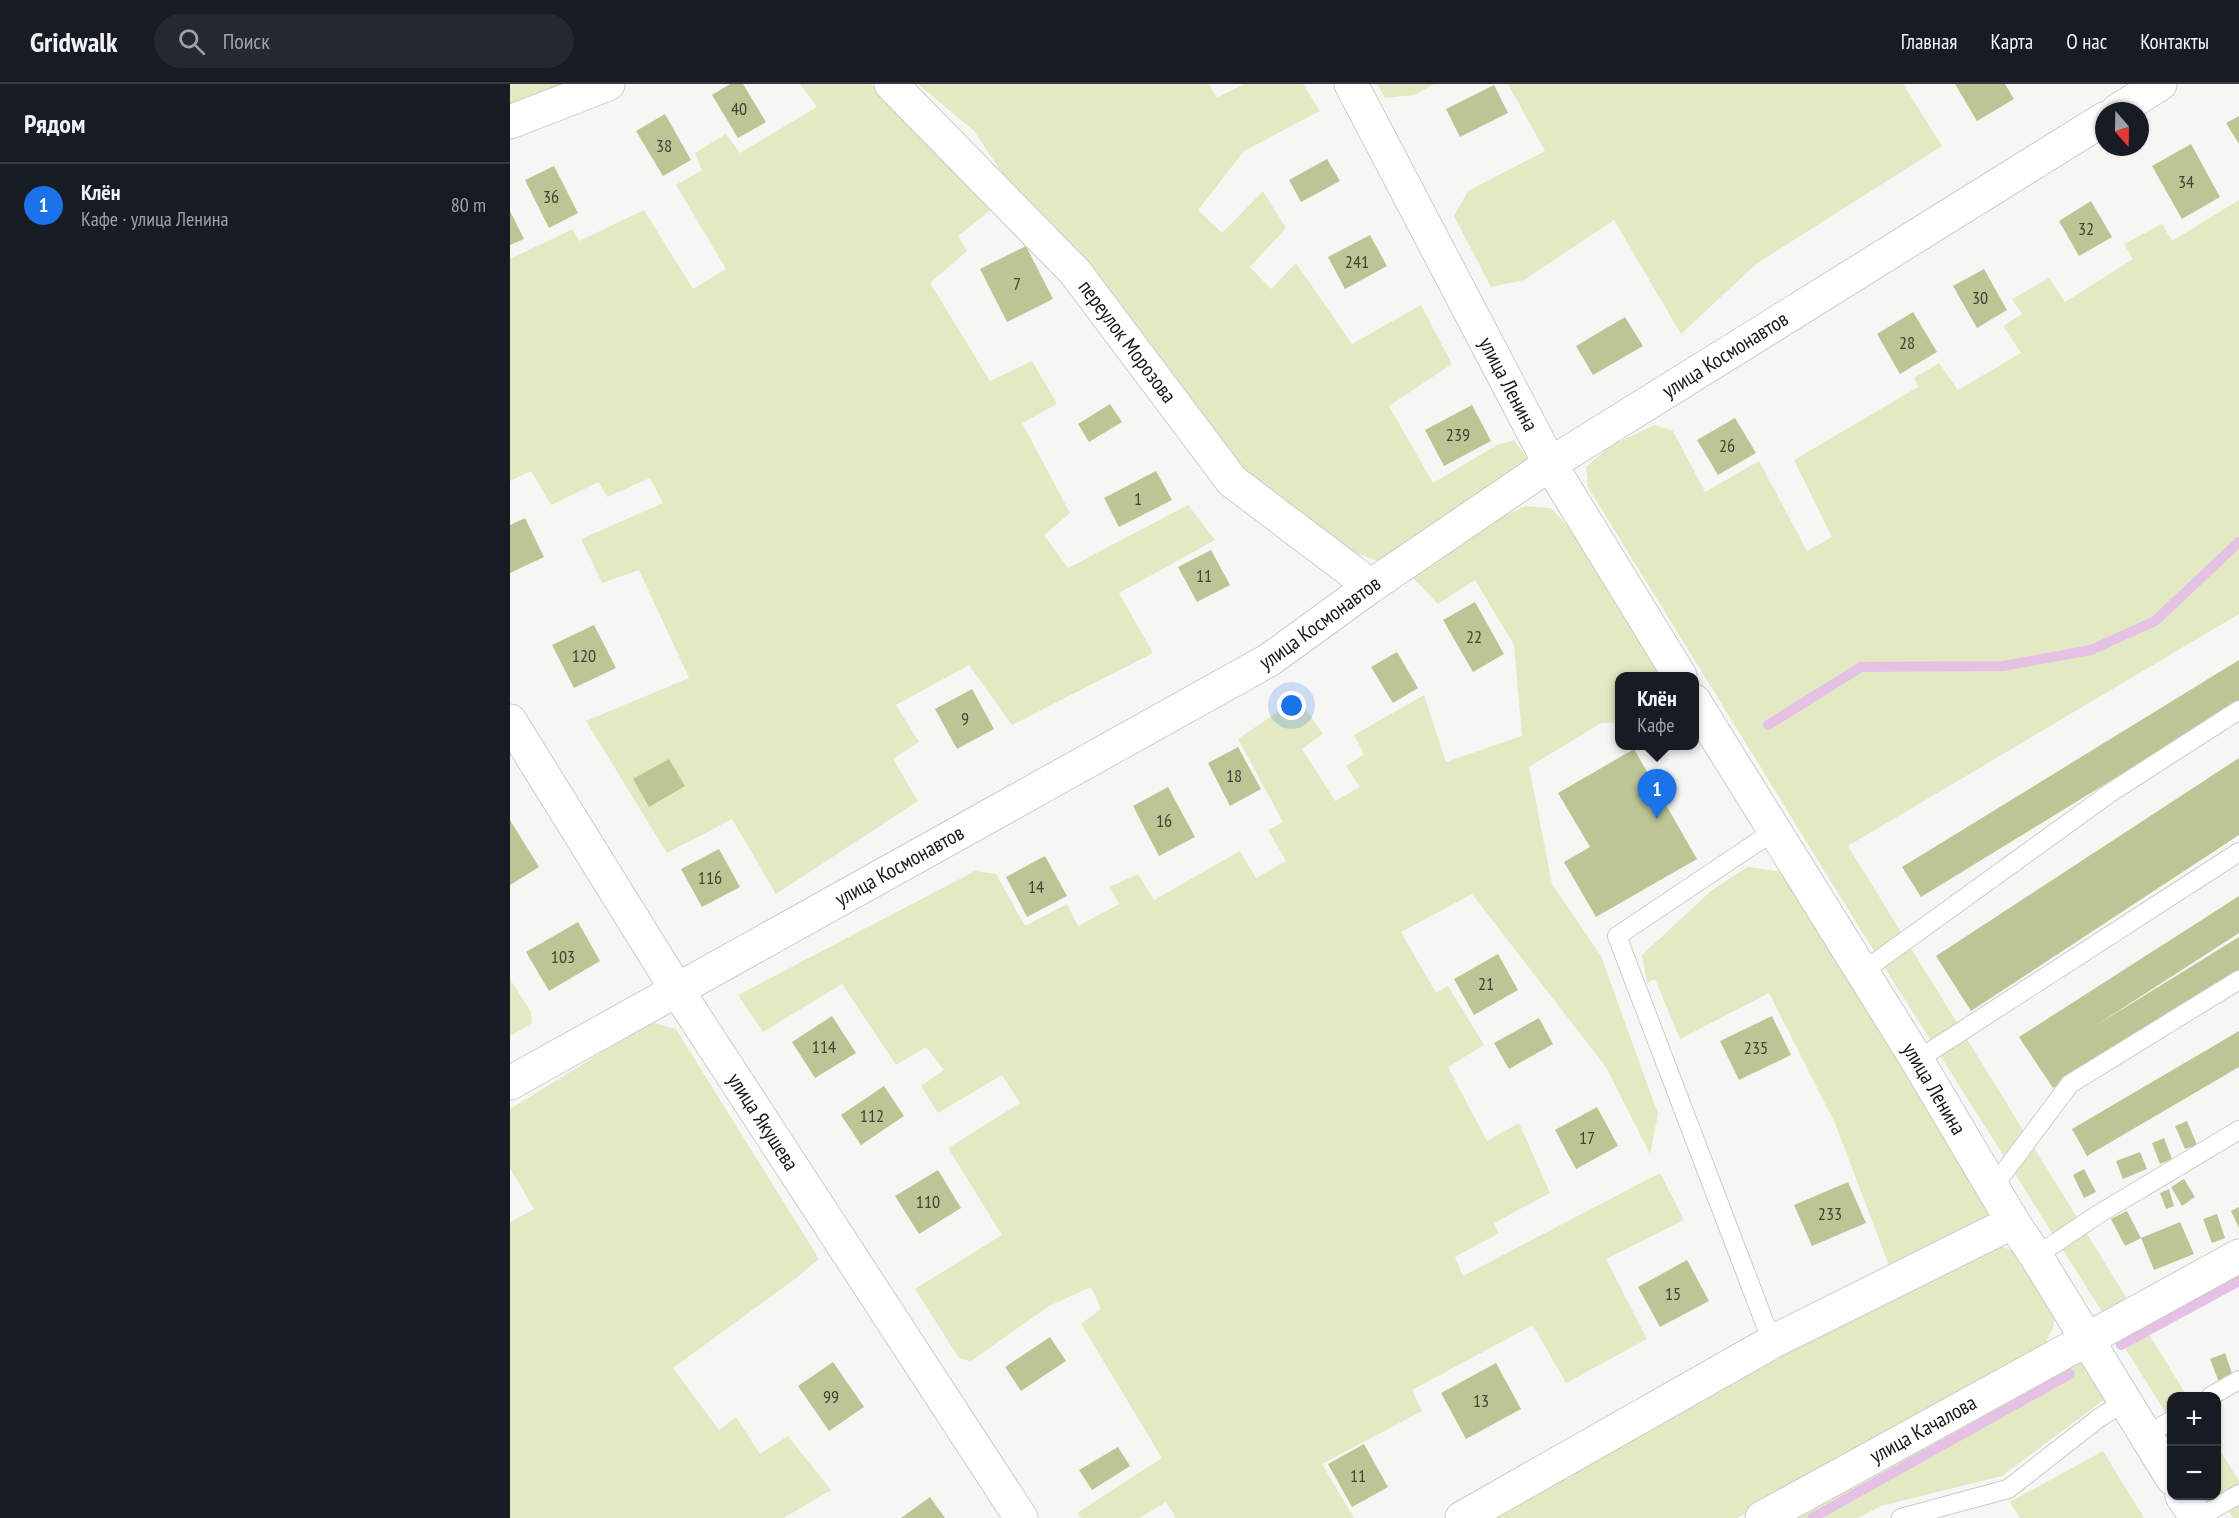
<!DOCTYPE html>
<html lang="ru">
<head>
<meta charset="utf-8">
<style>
	:root { --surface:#171b24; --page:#242831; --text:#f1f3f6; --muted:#9ea1a6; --line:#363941; --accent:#1a73e8 }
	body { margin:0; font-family:"PT Sans Narrow",sans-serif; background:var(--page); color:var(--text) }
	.controls { position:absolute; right:18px; bottom:18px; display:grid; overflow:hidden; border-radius:12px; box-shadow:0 2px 4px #0004 }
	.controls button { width:54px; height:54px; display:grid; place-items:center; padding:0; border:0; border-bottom:2px solid var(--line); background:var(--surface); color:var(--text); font:30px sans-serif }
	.compass { position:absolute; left:1585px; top:18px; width:54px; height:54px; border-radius:50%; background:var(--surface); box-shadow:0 2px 4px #0004; rotate:160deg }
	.you { position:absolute; left:782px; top:622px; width:21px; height:21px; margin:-15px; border:4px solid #fff; border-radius:50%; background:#1a73e8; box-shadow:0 0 0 9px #1a73e833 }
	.badge { display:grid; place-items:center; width:39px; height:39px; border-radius:50%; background:var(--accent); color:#fff; font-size:20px; font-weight:700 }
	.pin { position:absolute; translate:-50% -50px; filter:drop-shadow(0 2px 3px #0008) }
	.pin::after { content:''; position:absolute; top:32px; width:21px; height:18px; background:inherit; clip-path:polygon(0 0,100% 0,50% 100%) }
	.popup { position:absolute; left:1105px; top:588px; width:84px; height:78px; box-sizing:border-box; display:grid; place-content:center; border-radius:12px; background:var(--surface); filter:drop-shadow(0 2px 4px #0005); font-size:20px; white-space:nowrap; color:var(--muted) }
	.popup b { font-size:22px; color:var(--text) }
	.popup::after { content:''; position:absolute; left:50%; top:100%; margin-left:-12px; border:12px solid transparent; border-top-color:var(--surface) }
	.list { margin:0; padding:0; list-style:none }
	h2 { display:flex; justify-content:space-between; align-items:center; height:78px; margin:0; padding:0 24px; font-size:26px }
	h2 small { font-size:20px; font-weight:400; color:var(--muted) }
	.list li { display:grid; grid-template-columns:39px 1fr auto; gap:18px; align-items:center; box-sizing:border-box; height:84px; padding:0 24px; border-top:2px solid var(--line) }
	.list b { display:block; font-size:22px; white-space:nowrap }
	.list p { margin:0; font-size:20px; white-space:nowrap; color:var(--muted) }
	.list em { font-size:20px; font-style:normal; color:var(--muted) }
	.icon { flex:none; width:33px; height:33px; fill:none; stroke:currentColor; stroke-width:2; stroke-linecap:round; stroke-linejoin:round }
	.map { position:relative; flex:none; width:1729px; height:1434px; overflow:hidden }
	header { display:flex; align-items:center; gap:36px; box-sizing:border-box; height:84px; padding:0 30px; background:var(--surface); border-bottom:2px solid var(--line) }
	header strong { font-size:28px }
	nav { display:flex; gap:33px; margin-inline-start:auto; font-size:21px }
	.search { width:420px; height:54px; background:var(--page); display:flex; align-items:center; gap:15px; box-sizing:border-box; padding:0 21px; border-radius:33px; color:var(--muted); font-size:22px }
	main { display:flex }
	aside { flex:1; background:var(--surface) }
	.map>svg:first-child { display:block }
</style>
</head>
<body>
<header>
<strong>Gridwalk</strong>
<div class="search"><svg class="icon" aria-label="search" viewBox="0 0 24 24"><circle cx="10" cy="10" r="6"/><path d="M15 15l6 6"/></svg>Поиск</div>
<nav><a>Главная</a><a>Карта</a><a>О нас</a><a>Контакты</a></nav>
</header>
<main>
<aside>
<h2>Рядом<small></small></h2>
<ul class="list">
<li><span class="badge">1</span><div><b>Клён</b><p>Кафе · улица Ленина</p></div><em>80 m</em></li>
</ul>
</aside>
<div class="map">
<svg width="1729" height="1434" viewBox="0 0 1729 1434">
	<rect width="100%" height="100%" fill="#f6f7f4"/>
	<path fill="#e3e9c3" d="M 0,0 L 57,0 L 0,24 Z
		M 290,0 L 361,0 L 482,125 L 448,152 L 457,167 L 420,199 L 480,297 L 522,277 L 547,320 L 512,339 L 560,429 L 534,451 L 558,484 L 678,421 L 705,456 L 609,509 L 643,569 L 502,641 L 459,581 L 386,621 L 409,658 L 383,675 L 408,717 L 266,810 L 222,735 L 157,769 L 76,637 L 179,594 L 129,486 L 92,499 L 71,455 L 153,419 L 140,394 L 97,413 L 89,398 L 41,421 L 21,387 L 0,397 L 0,175 L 63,145 L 69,157 L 134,126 L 183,205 L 216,185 L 166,101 L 192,86 L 185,69 L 216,50 L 230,69 L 307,23 Z
		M 408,0 L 699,0 L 707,14 L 734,0 L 793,0 L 810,27 L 734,67 L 688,126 L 712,149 L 753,107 L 776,144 L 740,183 L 761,205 L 786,179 L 842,260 L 911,221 L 942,280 L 879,322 L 923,399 L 987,361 L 1004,356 L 1020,379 L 871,478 L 819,459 L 730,385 L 501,102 L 464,47 Z
		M 867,0 L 924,0 L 904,11 L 875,14 Z
		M 998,0 L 1393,0 L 1432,62 L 1246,180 L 1171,250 L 1104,136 L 1014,196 L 981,203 L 944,132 L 958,107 L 1035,67 Z
		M 1729,116 L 1729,530 L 1338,762 L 1677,1312 L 1662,1312 L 1661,1337 L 1349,843 L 1078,403 L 1076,383 L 1100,362 L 1145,341 L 1163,347 L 1195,408 L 1249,377 L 1297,467 L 1322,453 L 1284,376 L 1408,303 L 1404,294 L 1429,279 L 1448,306 L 1511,269 L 1493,242 L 1512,230 L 1502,215 L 1539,194 L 1555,218 L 1623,175 L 1614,160 L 1652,140 L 1662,157 Z
		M 1016,422 L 1041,424 L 1064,449 L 1151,592 L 1110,592 L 1109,638 L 1091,639 L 1019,683 L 1042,800 L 1091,872 L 1148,1030 L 1140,1070 L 1096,983 L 962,810 L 891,848 L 926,909 L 938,902 L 974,961 L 938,983 L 977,1057 L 1009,1039 L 1040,1109 L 984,1139 L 989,1149 L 945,1173 L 953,1192 L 1150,1089 L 1174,1136 L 1096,1175 L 1137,1255 L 1056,1299 L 1023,1241 L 902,1306 L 912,1327 L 812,1380 L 844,1434 L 666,1434 L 656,1418 L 630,1434 L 571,1434 L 567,1429 L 652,1374 L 571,1240 L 591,1225 L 581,1203 L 539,1222 L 461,1277 L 449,1274 L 405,1205 L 492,1151 L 438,1064 L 510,1019 L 492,991 L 428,1029 L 411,1002 L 434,986 L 416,963 L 386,981 L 332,900 L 253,948 L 228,911 L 465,787 L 486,790 L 515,842 L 557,820 L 568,842 L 609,820 L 600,803 L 628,790 L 644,816 L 730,767 L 746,794 L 776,777 L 758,746 L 773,738 L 728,655 L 788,614 L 813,650 L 792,665 L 825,717 L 850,703 L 836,682 L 854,670 L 844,651 L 914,611 L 936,678 L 1012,652 L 1004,561 L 965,496 L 928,520 L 903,494 L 991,433 Z
		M 1238,783 L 1273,788 L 1484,1134 L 1381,1187 L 1325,1039 L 1259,909 L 1170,955 L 1145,895 L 1137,899 L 1132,871 L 1202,806 Z
		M 0,895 L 21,928 L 22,939 L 0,952 Z
		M 141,938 L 166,945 L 309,1175 L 285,1195 L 163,1284 L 209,1346 L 226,1333 L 250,1370 L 278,1352 L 321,1406 L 274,1434 L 0,1434 L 0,1138 L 24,1125 L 0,1084 L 0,1025 Z
		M 1491,1162 L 1505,1168 L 1545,1233 L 1543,1244 L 1532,1266 L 1227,1434 L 979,1434 L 1267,1273 Z
		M 1567,1270 L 1595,1315 L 1492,1392 L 1371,1422 L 1348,1434 L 1271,1434 Z
		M 1706,1360 L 1729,1397 L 1729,1434 L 1723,1434 L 1707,1408 Z
		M 1593,1367 L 1634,1434 L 1510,1434 L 1500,1418 Z"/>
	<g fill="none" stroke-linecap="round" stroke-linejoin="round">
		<path stroke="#e6c1e6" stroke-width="10" d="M 1258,641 L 1351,583 L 1493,582 L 1581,566 L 1645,537 L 1729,458
			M 1611,1261 L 1729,1197
			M 1302,1434 L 1560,1290"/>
	</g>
	<path fill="#bdc595" d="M 220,0 L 233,0 L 256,38 L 228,54 L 202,11 Z
		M 1445,0 L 1495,0 L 1504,15 L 1467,37 Z
		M 984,1 L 998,29 L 950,53 L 936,25 Z
		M 155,30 L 181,76 L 153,92 L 126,47 Z
		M 1729,32 L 1729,60 L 1716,39 Z
		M 1681,60 L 1710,113 L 1672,135 L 1642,82 Z
		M 817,75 L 830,97 L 791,118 L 779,96 Z
		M 44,82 L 68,129 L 39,144 L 15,96 Z
		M 1581,117 L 1602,153 L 1569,172 L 1549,137 Z
		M 0,127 L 14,155 L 0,161 Z
		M 860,151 L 877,182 L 835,205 L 818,173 Z
		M 516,162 L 543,215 L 497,238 L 470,185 Z
		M 1474,185 L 1497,226 L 1467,244 L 1443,202 Z
		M 1403,228 L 1427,268 L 1390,290 L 1367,250 Z
		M 1115,233 L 1133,262 L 1083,291 L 1066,262 Z
		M 600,320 L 612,338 L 579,358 L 568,340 Z
		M 962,321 L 981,357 L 934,382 L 915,346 Z
		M 1225,334 L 1246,369 L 1208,391 L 1187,356 Z
		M 646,387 L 662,416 L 609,443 L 594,414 Z
		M 15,434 L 34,473 L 0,489 L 0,441 Z
		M 701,466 L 720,501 L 687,518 L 668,483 Z
		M 965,518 L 994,570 L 963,588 L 933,536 Z
		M 84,541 L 106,584 L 64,604 L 42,561 Z
		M 887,568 L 908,604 L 883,619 L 861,583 Z
		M 1729,576 L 1729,618 L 1411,813 L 1392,783 Z
		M 462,605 L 484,645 L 447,665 L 425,625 Z
		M 728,663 L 751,705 L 720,722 L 698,679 Z
		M 1124,665 L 1187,775 L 1086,833 L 1054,778 L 1080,763 L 1048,709 Z
		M 1729,674 L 1729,751 L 1461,927 L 1426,872 Z
		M 159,675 L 175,702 L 139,723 L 123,695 Z
		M 658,703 L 685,753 L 649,772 L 623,722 Z
		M 0,736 L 29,783 L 0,801 Z
		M 209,765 L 230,803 L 192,823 L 171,785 Z
		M 535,772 L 557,812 L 517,833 L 496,793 Z
		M 1729,812 L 1729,849 L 1585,942 L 1729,853 L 1729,888 L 1543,1004 L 1509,953 Z
		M 68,838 L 90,877 L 39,907 L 16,868 Z
		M 988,870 L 1008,906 L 964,931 L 944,895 Z
		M 322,932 L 346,969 L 305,994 L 282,958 Z
		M 1262,932 L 1281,971 L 1229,996 L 1210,957 Z
		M 1029,934 L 1043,960 L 999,985 L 984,959 Z
		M 1729,947 L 1729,983 L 1577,1072 L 1562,1045 Z
		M 374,1002 L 394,1032 L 351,1061 L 331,1031 Z
		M 1087,1023 L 1108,1062 L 1066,1085 L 1045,1046 Z
		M 1677,1037 L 1687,1061 L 1675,1065 L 1665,1042 Z
		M 1654,1054 L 1662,1075 L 1650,1080 L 1642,1059 Z
		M 1630,1068 L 1637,1085 L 1613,1095 L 1606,1077 Z
		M 1574,1085 L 1586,1108 L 1574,1114 L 1563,1091 Z
		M 428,1086 L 451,1124 L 409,1150 L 385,1112 Z
		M 1674,1095 L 1685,1113 L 1672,1122 L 1661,1103 Z
		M 1338,1098 L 1356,1139 L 1302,1162 L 1284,1121 Z
		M 1659,1105 L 1664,1122 L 1656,1125 L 1650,1109 Z
		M 1729,1123 L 1729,1144 L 1721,1127 Z
		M 1617,1127 L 1631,1154 L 1615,1162 L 1601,1135 Z
		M 1707,1130 L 1715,1154 L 1702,1159 L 1693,1135 Z
		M 1670,1138 L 1684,1170 L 1644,1186 L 1631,1154 Z
		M 1177,1176 L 1199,1217 L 1150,1243 L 1128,1203 Z
		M 540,1253 L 556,1277 L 511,1307 L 495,1283 Z
		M 1715,1269 L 1723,1292 L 1709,1298 L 1700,1275 Z
		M 323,1278 L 354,1323 L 319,1347 L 288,1302 Z
		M 986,1279 L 1011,1325 L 956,1355 L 931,1309 Z
		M 854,1360 L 878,1403 L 842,1423 L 818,1380 Z
		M 608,1363 L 620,1382 L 582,1406 L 569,1386 Z
		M 420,1413 L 435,1434 L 391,1434 Z"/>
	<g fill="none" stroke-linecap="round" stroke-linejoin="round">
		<defs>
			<path id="service" d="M 1352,888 L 1600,709 L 1729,626
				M 1407,976 L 1729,768
				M 1483,1103 L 1560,1000 L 1729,896
				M 1526,1172 L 1587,1131 L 1729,1046
				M 1262,1258 L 1107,852 L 1264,747
				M 1701,1312 L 1729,1296
				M 1635,1352 L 1662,1336
				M 1391,1434 L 1498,1405 L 1589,1334 L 1614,1318
				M 1688,1434 L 1729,1410"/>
			<g id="minor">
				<path id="s1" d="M 381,0 L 565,188 L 722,397 L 861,502"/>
				<path d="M 1607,27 L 1650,0"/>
				<path d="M 0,38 L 98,0"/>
				<path id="s2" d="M 0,637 L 167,906 L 511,1434"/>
				<path id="s3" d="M 0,999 L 759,576 L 861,502 L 1040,380 L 1594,35"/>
				<path d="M 952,1434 L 1262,1258 L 1503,1138"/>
				<path id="s4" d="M 1252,1434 L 1729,1172"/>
			</g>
			<g id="tertiary">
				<path id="s5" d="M 841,0 L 1040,380 L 1170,592"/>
				<path id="s6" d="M 1184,617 L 1407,976 L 1503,1138 L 1526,1172 L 1662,1394"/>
				<path d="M 1672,1412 L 1687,1434"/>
			</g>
		</defs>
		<use href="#service" stroke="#ccccc9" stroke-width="20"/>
		<use href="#minor" stroke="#ccccc9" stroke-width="35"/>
		<use href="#tertiary" stroke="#ccccc9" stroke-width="35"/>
		<use href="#service" stroke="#fff" stroke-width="18"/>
		<use href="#minor" stroke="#fff" stroke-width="33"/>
		<use href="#tertiary" stroke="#fff" stroke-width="33"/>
	</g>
	<g text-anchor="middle" stroke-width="6" stroke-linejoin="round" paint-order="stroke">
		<g font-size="18" fill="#414336">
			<text x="229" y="31">40</text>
			<text x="154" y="68">38</text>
			<text x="1676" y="104">34</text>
			<text x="41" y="119">36</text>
			<text x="1576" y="151">32</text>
			<text x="847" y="184">241</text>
			<text x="507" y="206">7</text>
			<text x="1470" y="220">30</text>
			<text x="1397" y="265">28</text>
			<text x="948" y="357">239</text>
			<text x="1217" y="368">26</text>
			<text x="628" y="421">1</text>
			<text x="694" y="498">11</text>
			<text x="964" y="559">22</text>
			<text x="74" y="578">120</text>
			<text x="455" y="641">9</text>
			<text x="724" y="698">18</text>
			<text x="654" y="743">16</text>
			<text x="200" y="800">116</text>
			<text x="526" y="809">14</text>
			<text x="53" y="879">103</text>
			<text x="976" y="906">21</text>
			<text x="314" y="969">114</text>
			<text x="1246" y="970">235</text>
			<text x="362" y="1038">112</text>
			<text x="1077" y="1060">17</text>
			<text x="418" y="1124">110</text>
			<text x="1320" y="1136">233</text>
			<text x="1163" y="1216">15</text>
			<text x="321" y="1319">99</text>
			<text x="971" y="1323">13</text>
			<text x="848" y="1398">11</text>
		</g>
		<g font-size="21" fill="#181817" stroke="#fffffe">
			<text dy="7" stroke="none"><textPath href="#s1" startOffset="350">переулок Морозова</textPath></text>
			<text dy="7" stroke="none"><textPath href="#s3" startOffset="1418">улица Космонавтов</textPath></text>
			<text dy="7" stroke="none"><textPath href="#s5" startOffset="339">улица Ленина</textPath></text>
			<text dy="7" stroke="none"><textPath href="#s3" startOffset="932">улица Космонавтов</textPath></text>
			<text dy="7" stroke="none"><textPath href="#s3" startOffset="446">улица Космонавтов</textPath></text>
			<text dy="7" stroke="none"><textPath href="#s6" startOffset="456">улица Ленина</textPath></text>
			<text dy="7" stroke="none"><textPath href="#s2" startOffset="474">улица Якушева</textPath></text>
			<text dy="7" stroke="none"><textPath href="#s4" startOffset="184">улица Качалова</textPath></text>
		</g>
	</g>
</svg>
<div class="controls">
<button>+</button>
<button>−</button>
</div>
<svg class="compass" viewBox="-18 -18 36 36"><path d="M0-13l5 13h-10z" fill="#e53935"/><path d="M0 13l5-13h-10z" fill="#9ea1a6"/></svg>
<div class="you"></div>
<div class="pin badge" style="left:1147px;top:735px">1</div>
<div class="popup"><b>Клён</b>Кафе</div>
</div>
</main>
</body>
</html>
